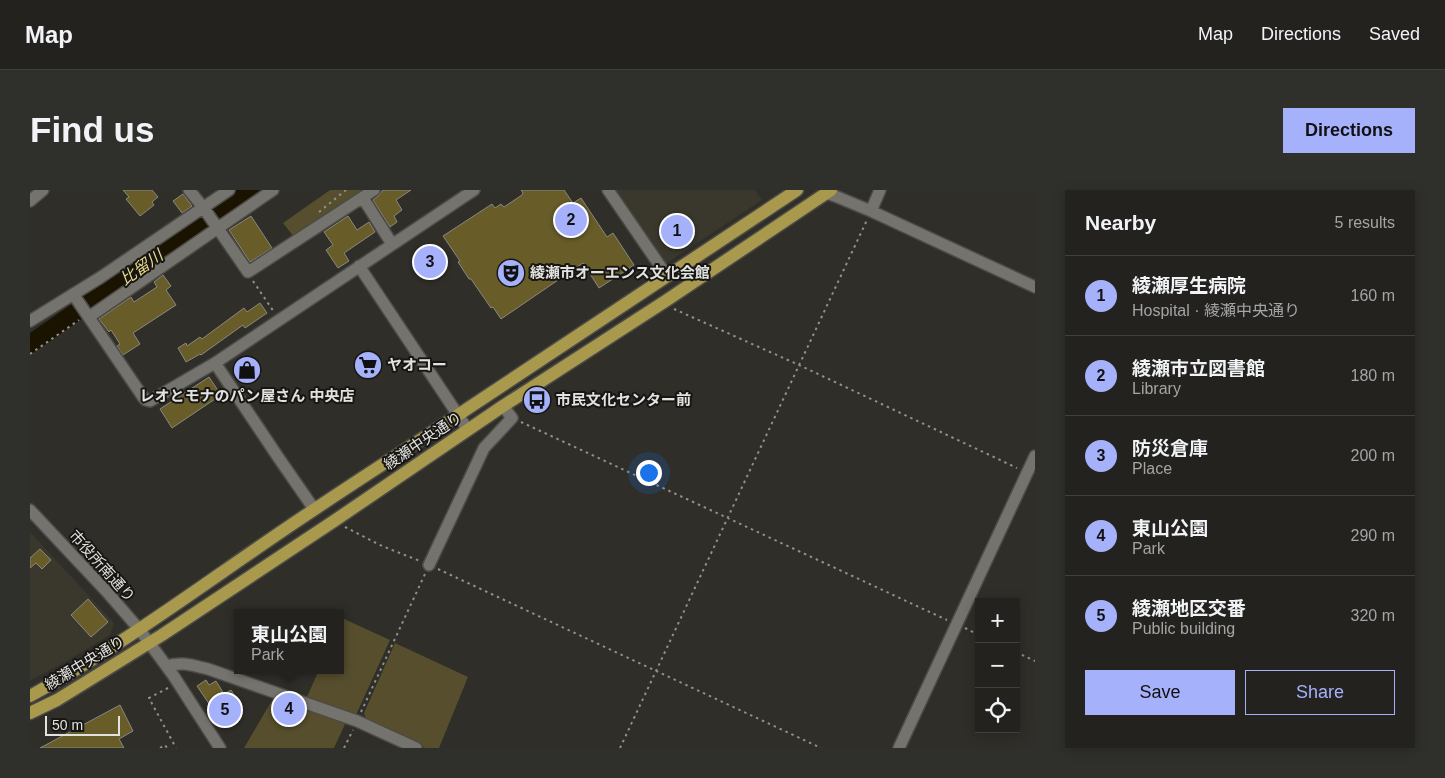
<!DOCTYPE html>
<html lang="en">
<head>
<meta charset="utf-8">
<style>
	:root { --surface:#23221f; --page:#2f2f2c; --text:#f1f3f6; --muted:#a3a4a4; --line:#403f3d; --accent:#a6b1fc }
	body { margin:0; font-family:Arial,"Noto Sans JP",sans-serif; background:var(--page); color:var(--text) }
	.controls { position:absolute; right:15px; bottom:15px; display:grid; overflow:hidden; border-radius:0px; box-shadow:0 2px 12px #0003 }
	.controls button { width:45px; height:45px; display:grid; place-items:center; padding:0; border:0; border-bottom:1px solid var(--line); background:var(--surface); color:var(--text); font:25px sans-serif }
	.scale { position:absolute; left:15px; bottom:12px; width:75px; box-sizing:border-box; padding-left:5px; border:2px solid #e2e2de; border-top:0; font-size:14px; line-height:18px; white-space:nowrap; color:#e2e2de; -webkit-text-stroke:4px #171614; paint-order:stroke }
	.you { position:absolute; left:618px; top:282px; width:18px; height:18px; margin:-12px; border:4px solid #fff; border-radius:50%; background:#1a73e8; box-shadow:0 0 0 8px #1a73e833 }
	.badge { display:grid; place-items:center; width:32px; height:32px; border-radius:50%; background:var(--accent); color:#111; font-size:16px; font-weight:700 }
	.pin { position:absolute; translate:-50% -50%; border:2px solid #fff; box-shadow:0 1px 5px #0006 }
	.popup { position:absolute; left:204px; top:419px; width:110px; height:65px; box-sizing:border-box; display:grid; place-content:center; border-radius:0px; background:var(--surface); filter:drop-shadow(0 1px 4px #0005); font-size:16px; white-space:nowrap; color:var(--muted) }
	.popup b { font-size:19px; color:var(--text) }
	.popup::after { content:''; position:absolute; left:50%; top:100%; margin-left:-10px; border:10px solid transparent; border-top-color:var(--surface) }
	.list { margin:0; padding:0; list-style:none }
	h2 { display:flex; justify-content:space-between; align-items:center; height:65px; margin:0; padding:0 20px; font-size:21px }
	h2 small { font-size:16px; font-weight:400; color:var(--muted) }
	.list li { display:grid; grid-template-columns:32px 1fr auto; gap:15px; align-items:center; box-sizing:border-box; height:80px; padding:0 20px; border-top:1px solid var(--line) }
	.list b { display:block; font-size:19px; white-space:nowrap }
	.list p { margin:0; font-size:16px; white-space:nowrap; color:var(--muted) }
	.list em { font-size:16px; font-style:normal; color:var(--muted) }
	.actions { display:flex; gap:10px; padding:15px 20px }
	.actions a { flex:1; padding:11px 0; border:1px solid var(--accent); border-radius:0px; text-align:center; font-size:18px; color:var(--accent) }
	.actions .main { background:var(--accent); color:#111 }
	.icon { flex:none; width:28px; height:28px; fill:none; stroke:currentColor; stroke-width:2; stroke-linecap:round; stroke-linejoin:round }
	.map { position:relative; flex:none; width:1005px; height:558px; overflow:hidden; border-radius:0px }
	header { display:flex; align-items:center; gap:30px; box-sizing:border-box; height:70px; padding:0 25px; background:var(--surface); border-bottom:1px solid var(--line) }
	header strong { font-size:24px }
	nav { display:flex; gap:28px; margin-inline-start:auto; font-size:18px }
	.intro { display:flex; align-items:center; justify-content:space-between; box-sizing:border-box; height:120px; padding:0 30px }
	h1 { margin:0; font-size:35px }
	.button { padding:12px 22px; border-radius:0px; background:var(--accent); color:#111; font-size:18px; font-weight:700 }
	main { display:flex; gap:30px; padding:0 30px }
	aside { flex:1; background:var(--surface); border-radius:0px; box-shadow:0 2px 12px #0003 }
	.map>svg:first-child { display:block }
</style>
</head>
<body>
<header>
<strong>Map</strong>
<nav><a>Map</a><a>Directions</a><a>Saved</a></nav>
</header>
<div class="intro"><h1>Find us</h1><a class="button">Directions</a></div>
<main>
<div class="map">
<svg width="1005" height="558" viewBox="0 0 1005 558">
	<rect width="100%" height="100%" fill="#2f2e29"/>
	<path fill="#3a382d" d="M 582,0 L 725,0 L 732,10 L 637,73 L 630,72 Z
		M 0,342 L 84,433 L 80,445 L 35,472 L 0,491 Z"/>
	<path fill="#564e2d" d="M 300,0 L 337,0 L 264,47 L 253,33 Z
		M 312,428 L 360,450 L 326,525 L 277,507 L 289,480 L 310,480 L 310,432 Z
		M 365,453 L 438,487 L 409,558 L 395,558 L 336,529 L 334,523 Z
		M 245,505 L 316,532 L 304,558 L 214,558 Z"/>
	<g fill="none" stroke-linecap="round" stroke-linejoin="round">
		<path stroke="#191300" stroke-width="18" d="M 0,154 L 222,0"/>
	</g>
	<path fill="#685d29" stroke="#898882" d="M 93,0 L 122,0 L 128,7 L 122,12 L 124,15 L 110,26 L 96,9 L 99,7 Z
		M 353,0 L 381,0 L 366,10 L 372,20 L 364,26 L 367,32 L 360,37 L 343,10 L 348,6 Z
		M 491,0 L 534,0 L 543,13 L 551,8 L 577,47 L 583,43 L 604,75 L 569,98 L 553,73 L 471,129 L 463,117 L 461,118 L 441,89 L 439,89 L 428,72 L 430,71 L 413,46 L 462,14 L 465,18 L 471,14 L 474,17 L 492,5 L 493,3 Z
		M 153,4 L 162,16 L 152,23 L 143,11 Z
		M 221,26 L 242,58 L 220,72 L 199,40 Z
		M 318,26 L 327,40 L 339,32 L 345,42 L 314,63 L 319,71 L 308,78 L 296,60 L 303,55 L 294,42 Z
		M 133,85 L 141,96 L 136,100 L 146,115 L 103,143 L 110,154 L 93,165 L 87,156 L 90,154 L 81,140 L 79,142 L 69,129 L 101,107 L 104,112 L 127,97 L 124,92 Z
		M 230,113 L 237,123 L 215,138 L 213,135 L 171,165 L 170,164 L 156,172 L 148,158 L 156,153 L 157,156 L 170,147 L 172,149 L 214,118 L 217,122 Z
		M 221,169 L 231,184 L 215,194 L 206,179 Z
		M 179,187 L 191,205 L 142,238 L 130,219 Z
		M 10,359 L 21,370 L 12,379 L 6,373 L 0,378 L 0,368 Z
		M 58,409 L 78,432 L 61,447 L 41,425 Z
		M 176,490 L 179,495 L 186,491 L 194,504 L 201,500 L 211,516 L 190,530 L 167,496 Z
		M 90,515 L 103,541 L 89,549 L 94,558 L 10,558 Z"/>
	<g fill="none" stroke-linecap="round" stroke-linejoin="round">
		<defs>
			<path id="minor" d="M 159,0 L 173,17 L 218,82 L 344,0
				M 578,0 L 637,86
				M 850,0 L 841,21 L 1005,97
				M 796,3 L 805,6 L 841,21
				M 333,8 L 362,54
				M 0,11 L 13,0
				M 329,76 L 438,240
				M 43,104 L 113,207 L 116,210 L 120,211 L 185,173 L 444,0
				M 59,127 L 243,0
				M 0,131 L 71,87 L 199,0
				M 185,173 L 248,267 L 284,319
				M 0,320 L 77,402 L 109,439 L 143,485 L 190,558
				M 399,375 L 454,258 L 482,228 L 473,216
				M 137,476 C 152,471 164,476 178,479 L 327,531 L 386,558
				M 869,558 L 1005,266"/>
			<path id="major" d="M 0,506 C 99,452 188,383 282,321 C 334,286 388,252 440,217 C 549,145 658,72 767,0
				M 0,523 L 27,510 L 132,445 L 304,331 L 473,216 L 634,112 L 801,0"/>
		</defs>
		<use href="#minor" stroke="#4c4b47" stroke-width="14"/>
		<use href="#major" stroke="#4c4b47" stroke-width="15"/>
		<path stroke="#91908c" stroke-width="2" stroke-dasharray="2.5 4" stroke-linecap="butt" d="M 289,22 L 316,0
			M 223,91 L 244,122
			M 644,119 L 769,175 L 987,278
			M 0,164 L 49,130
			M 491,232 L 917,430
			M 315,337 L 352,356 L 390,371
			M 408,379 L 791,558
			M 935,438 L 949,445
			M 986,462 L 1005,471
			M 138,498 L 119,508 L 146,558
			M 331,522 L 395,384
			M 130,558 L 135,555 L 137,558
			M 314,558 L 323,540
			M 590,558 L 837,30"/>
		<use href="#minor" stroke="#75736e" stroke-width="11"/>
		<use href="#major" stroke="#a8994d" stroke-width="12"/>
	</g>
	<defs>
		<symbol id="theatre-disc" viewBox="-11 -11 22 22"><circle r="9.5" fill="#a6b1fc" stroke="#171614"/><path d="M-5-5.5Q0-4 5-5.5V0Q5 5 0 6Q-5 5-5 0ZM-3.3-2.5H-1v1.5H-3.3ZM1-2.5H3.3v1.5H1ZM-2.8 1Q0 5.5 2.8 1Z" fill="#111"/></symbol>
		<symbol id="supermarket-disc" viewBox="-11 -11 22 22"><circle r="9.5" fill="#a6b1fc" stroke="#171614"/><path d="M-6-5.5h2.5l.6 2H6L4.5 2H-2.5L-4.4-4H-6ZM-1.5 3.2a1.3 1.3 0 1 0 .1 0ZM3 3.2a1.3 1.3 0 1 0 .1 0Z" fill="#111"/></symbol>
		<symbol id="shop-disc" viewBox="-11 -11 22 22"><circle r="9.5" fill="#a6b1fc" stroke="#171614"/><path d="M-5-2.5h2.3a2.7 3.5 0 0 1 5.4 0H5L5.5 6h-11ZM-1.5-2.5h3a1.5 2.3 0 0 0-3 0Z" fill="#111"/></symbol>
		<symbol id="bus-disc" viewBox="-11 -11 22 22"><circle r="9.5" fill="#a6b1fc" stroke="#171614"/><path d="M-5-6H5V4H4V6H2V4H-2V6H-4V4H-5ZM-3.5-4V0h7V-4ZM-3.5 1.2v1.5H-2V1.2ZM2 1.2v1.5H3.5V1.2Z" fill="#111"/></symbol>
	</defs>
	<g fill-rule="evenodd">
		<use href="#theatre-disc" x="465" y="67" width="32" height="32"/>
		<use href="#supermarket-disc" x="322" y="159" width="32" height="32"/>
		<use href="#shop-disc" x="201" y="164" width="32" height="32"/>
		<use href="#bus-disc" x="491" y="194" width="32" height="32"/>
	</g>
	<g text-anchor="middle" stroke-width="4" stroke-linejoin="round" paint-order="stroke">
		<g font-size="15" font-weight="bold" fill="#e2e2de" stroke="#171614" text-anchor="start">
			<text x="500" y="88">綾瀬市オーエンス文化会館</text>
			<text x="357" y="180">ヤオコー</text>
			<text x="217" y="211" text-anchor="middle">レオとモナのパン屋さん 中央店</text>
			<text x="526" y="215">市民文化センター前</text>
		</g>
		<g font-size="15" fill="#e2e2de" stroke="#171614">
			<text transform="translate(393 251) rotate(-34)" y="5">綾瀬中央通り</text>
			<text transform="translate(72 376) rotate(48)" y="5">市役所南通り</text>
			<text transform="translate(55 473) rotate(-31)" y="5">綾瀬中央通り</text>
		</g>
		<g font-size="16" font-style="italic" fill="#eddc8b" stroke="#171614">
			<text transform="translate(111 77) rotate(-35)" y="6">比留川</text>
		</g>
	</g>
</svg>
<div class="controls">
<button>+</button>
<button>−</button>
<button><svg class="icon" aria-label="locate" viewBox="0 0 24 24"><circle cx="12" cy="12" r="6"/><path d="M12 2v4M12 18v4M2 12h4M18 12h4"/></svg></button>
</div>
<div class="scale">50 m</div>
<div class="you"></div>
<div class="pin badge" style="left:647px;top:41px">1</div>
<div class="pin badge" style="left:541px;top:30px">2</div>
<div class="pin badge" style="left:400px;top:72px">3</div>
<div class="pin badge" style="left:259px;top:519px">4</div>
<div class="popup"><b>東山公園</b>Park</div>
<div class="pin badge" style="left:195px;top:520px">5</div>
</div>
<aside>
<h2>Nearby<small>5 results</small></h2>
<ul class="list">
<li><span class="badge">1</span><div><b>綾瀬厚生病院</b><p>Hospital · 綾瀬中央通り</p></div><em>160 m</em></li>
<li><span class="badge">2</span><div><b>綾瀬市立図書館</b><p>Library</p></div><em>180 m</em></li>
<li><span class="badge">3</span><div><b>防災倉庫</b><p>Place</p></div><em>200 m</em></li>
<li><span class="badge">4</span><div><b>東山公園</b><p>Park</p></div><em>290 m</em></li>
<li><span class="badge">5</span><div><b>綾瀬地区交番</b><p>Public building</p></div><em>320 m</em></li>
</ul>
<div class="actions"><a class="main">Save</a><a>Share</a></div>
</aside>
</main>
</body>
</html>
